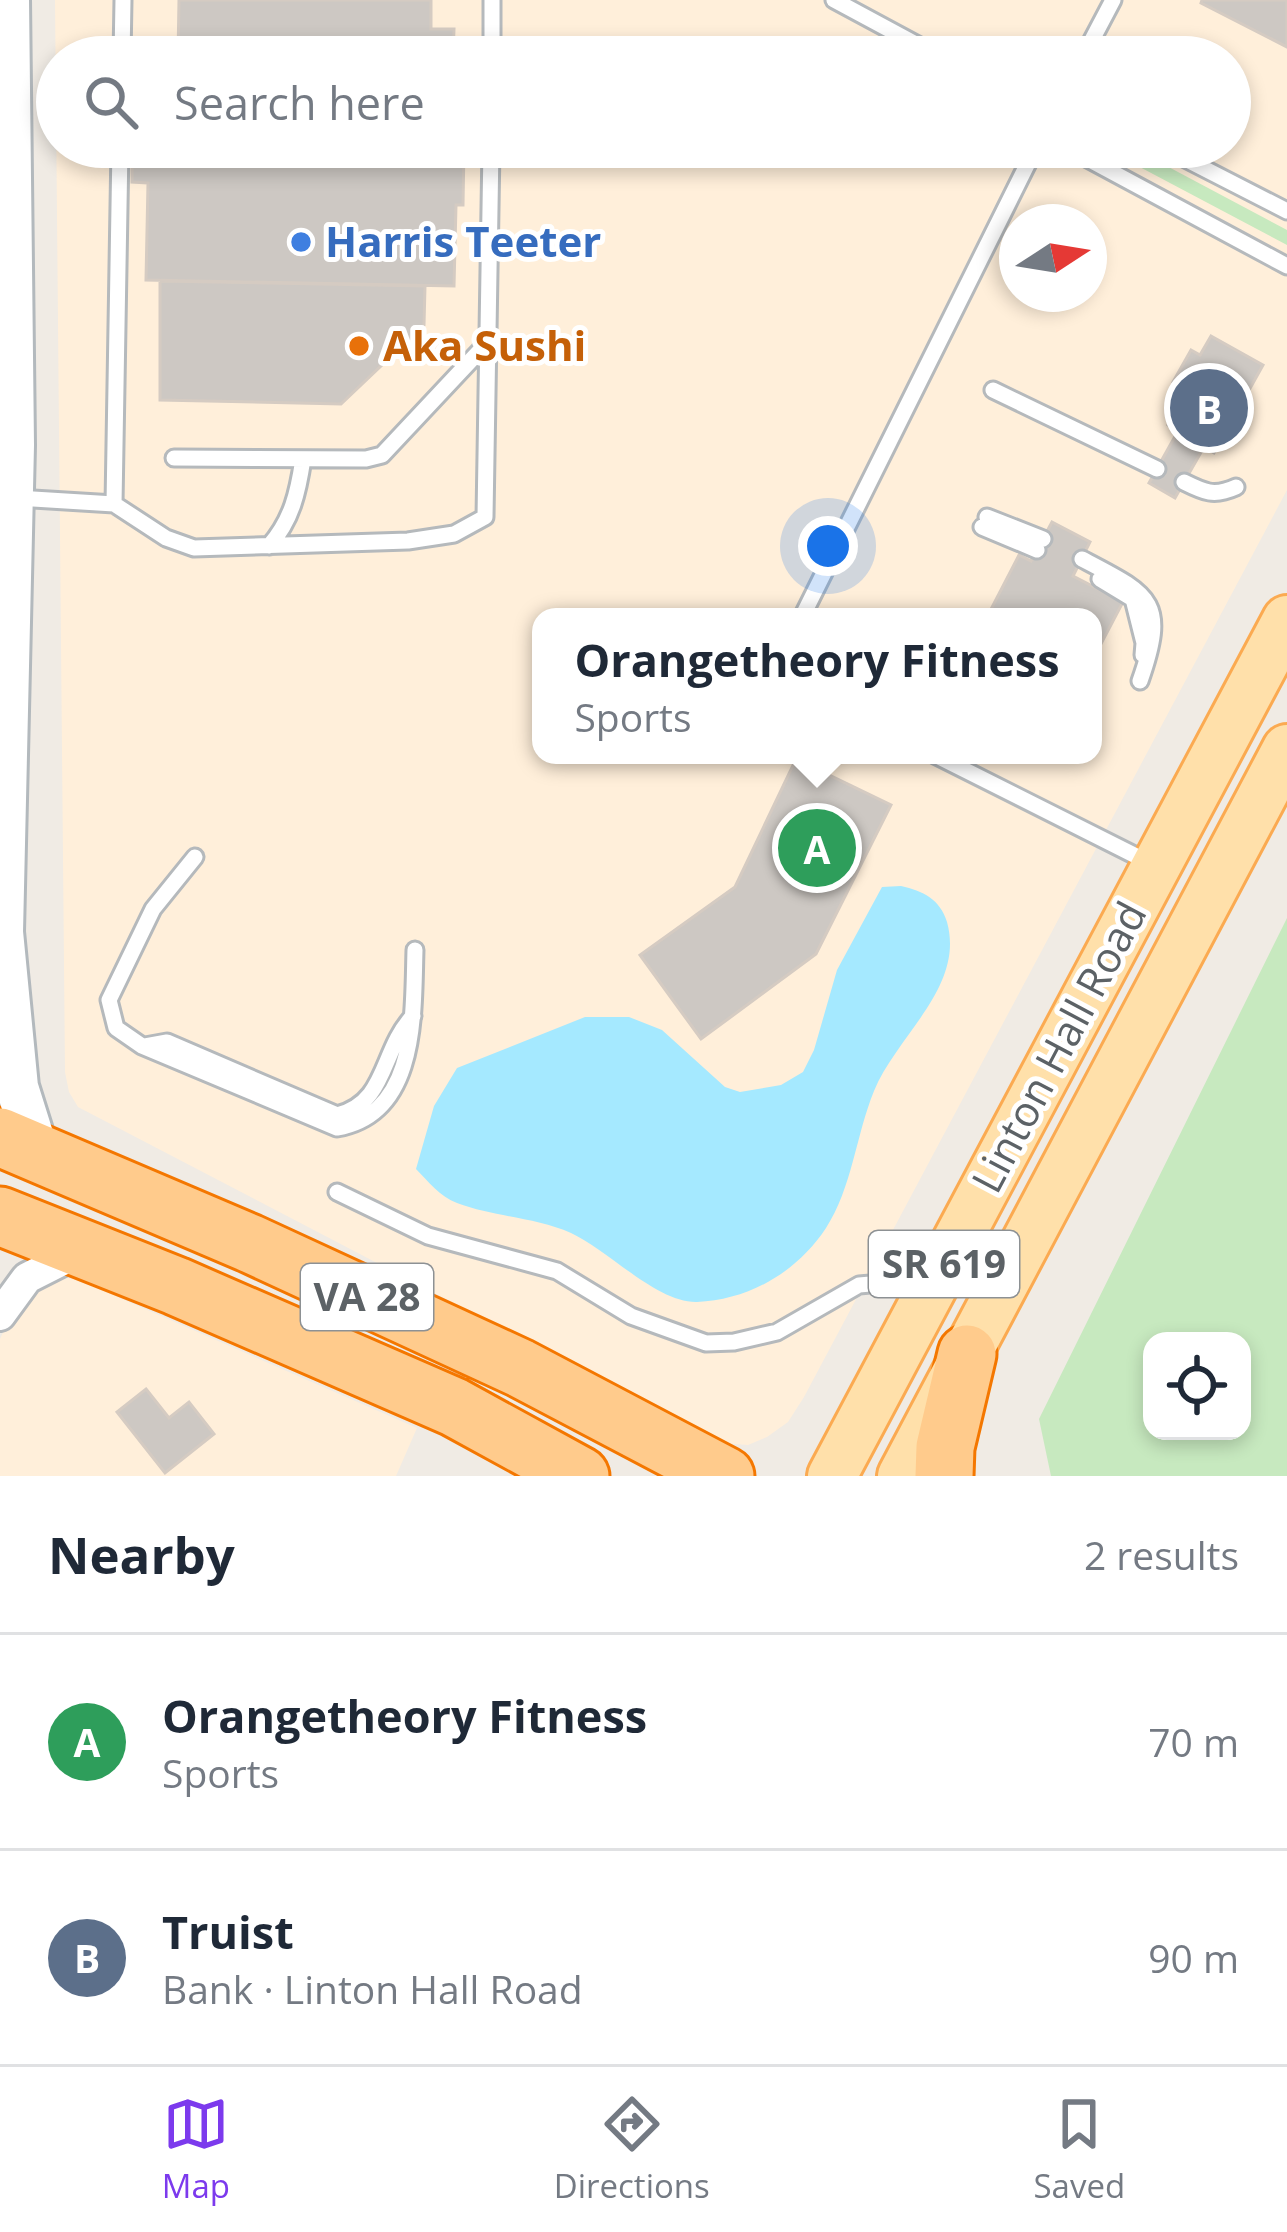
<!DOCTYPE html>
<html lang="en">
<head>
<meta charset="utf-8">
<style>
	:root { --surface:#fff; --page:#f6f6f7; --text:#1f2937; --muted:#747a83; --line:#e0e1e3; --accent:#7c3aed }
	body { margin:0; font-family:"Open Sans",sans-serif; background:var(--page); color:var(--text) }
	.controls { position:absolute; right:36px; bottom:36px; display:grid; overflow:hidden; border-radius:24px; box-shadow:0 6px 18px #0003 }
	.controls button { width:108px; height:108px; display:grid; place-items:center; padding:0; border:0; border-bottom:3px solid var(--line); background:var(--surface); color:var(--text); font:60px sans-serif }
	.compass { position:absolute; left:999px; top:204px; width:108px; height:108px; border-radius:50%; background:var(--surface); box-shadow:0 6px 18px #0003; rotate:78deg }
	.you { position:absolute; left:828px; top:546px; width:42px; height:42px; margin:-30px; border:9px solid #fff; border-radius:50%; background:#1a73e8; box-shadow:0 0 0 18px #1a73e833 }
	.badge { display:grid; place-items:center; width:78px; height:78px; border-radius:50%; background:var(--accent); color:#fff; font-size:39px; font-weight:700 }
	.pin { position:absolute; translate:-50% -50%; border:6px solid #fff; box-shadow:0 3px 12px #0006 }
	.popup { position:absolute; left:532px; top:608px; width:570px; height:156px; box-sizing:border-box; display:grid; place-content:center; border-radius:24px; background:var(--surface); filter:drop-shadow(0 3px 9px #0005); font-size:39px; white-space:nowrap; color:var(--muted) }
	.popup b { font-size:45px; color:var(--text) }
	.popup::after { content:''; position:absolute; left:50%; top:100%; margin-left:-24px; border:24px solid transparent; border-top-color:var(--surface) }
	.list { margin:0; padding:0; list-style:none }
	h2 { display:flex; justify-content:space-between; align-items:center; height:156px; margin:0; padding:0 48px; font-size:51px }
	h2 small { font-size:39px; font-weight:400; color:var(--muted) }
	.list li { display:grid; grid-template-columns:78px 1fr auto; gap:36px; align-items:center; box-sizing:border-box; height:216px; padding:0 48px; border-top:3px solid var(--line) }
	.list b { display:block; font-size:45px; white-space:nowrap }
	.list p { margin:0; font-size:39px; white-space:nowrap; color:var(--muted) }
	.list em { font-size:39px; font-style:normal; color:var(--muted) }
	.icon { flex:none; width:66px; height:66px; fill:none; stroke:currentColor; stroke-width:2; stroke-linecap:round; stroke-linejoin:round }
	.map { position:relative; flex:none; width:1287px; height:1476px; overflow:hidden }
	.search { position:absolute; background:var(--surface); box-shadow:0 6px 18px #0003; left:36px; right:36px; top:36px; height:132px; display:flex; align-items:center; gap:30px; box-sizing:border-box; padding:0 42px; border-radius:66px; color:var(--muted); font-size:45px }
	.sheet { height:588px; background:var(--surface) }
	nav { display:flex; justify-content:space-around; align-items:center; box-sizing:border-box; height:168px; border-top:3px solid var(--line); background:var(--surface); font-size:33px; color:var(--muted) }
	nav a { display:grid; justify-items:center; gap:6px }
	nav .on { color:var(--accent) }
	.map>svg:first-child { display:block }
</style>
</head>
<body>
<div class="map">
<svg width="1287" height="1476" viewBox="0 0 1287 1476">
	<rect width="100%" height="100%" fill="#f0ebe4"/>
	<path fill="#ffefda" fill-rule="evenodd" d="M 55,0 L 1287,0 L 1287,490 L 804,1397 L 788,1422 L 767,1437 L 748,1445 L 722,1443 L 78,1107 L 69,1092 L 65,1072 ZM 57,57 L 1230,57 L 1230,147 L 57,147 ZM 1017,222 L 1089,222 L 1089,294 L 1017,294 ZM 541,617 L 1093,617 L 1093,755 L 541,755 Z
		M 63,1277 L 79,1280 L 417,1428 L 396,1476 L 0,1476 L 0,1339 L 16,1304 L 47,1278 Z"/>
	<path fill="#c7e9bf" fill-rule="evenodd" d="M 1102,147 L 1131,147 L 1287,230 L 1287,245 Z
		M 1287,918 L 1287,1476 L 1051,1476 L 1039,1419 ZM 1152,1341 L 1242,1341 L 1242,1431 L 1152,1431 Z"/>
	<path fill="#a5e9ff" d="M 901,886 C 923,891 940,899 947,922 C 965,987 897,1035 874,1091 C 856,1135 852,1188 826,1228 C 797,1272 749,1300 697,1302 C 657,1303 608,1250 571,1233 C 535,1217 494,1217 457,1203 C 440,1197 428,1181 416,1169 L 434,1106 L 457,1068 L 585,1017 L 629,1017 L 662,1030 L 725,1087 L 740,1092 L 781,1085 L 803,1072 L 814,1050 L 837,970 L 882,887 Z"/>
	<path fill="#cdc8c3" stroke="#d5cbc2" stroke-width="3" d="M 179,0 L 431,0 L 431,29 L 454,29 L 453,57 L 178,57 Z
		M 1202,0 L 1287,0 L 1287,47 L 1201,3 Z
		M 132,147 L 464,147 L 463,205 L 456,205 L 454,286 L 146,280 L 148,183 L 132,182 Z
		M 160,281 L 425,286 L 424,325 L 341,404 L 160,400 Z
		M 1211,336 L 1263,365 L 1214,453 L 1204,447 L 1175,498 L 1149,483 L 1178,431 L 1168,425 L 1188,391 L 1173,382 L 1191,350 L 1200,355 Z
		M 1052,522 L 1090,542 L 1073,576 L 1123,602 L 1093,659 L 1093,617 L 987,617 L 1019,555 L 1031,561 Z
		M 796,759 L 891,805 L 816,954 L 701,1039 L 640,955 L 735,887 Z
		M 146,1389 L 169,1418 L 189,1402 L 214,1434 L 165,1473 L 117,1412 Z"/>
	<g fill="none" stroke-linecap="round" stroke-linejoin="round">
		<defs>
			<path id="lane" d="M 834,0 L 940,57
				M 122,57 L 123,0
				M 492,57 L 492,0
				M 1083,57 L 1113,0
				M 1077,147 L 1086,158 L 1287,266
				M 1162,147 L 1287,211
				M 993,390 L 1157,469
				M 174,458 L 366,459 L 382,455 L 488,342
				M 1184,482 C 1204,492 1214,497 1236,487
				M 17,498 L 114,504 L 166,538 L 194,548 L 408,541 L 454,534 L 485,517 L 491,147
				M 114,504 L 120,147
				M 987,517 L 1043,539
				M 982,527 L 1037,550
				M 269,546 C 292,520 298,492 303,459
				M 1082,559 C 1151,595 1168,601 1140,681
				M 1100,579 L 1133,599 L 1144,643 L 1143,655
				M 802,617 L 1036,147
				M 935,755 L 1152,864
				M 195,857 L 153,909 L 109,1000 L 116,1028 L 142,1046 L 337,1128 C 418,1114 413,1014 415,950
				M 145,1046 L 167,1042 L 337,1115 C 388,1102 380,1051 413,1016
				M 337,1192 L 428,1236 L 557,1271 L 631,1316 L 706,1343 L 734,1342 L 777,1332 L 859,1285 L 928,1279"/>
			<path id="street" d="M 0,1315 L 27,1278 L 82,1250"/>
			<path id="secondary" d="M 8,0 L 13,445 L 2,932 L 17,1087 L 38,1154"/>
			<path id="primary" d="M 832,1476 L 1287,620
				M 902,1476 L 1287,749"/>
			<path id="highway" d="M 0,1137 L 249,1243 L 520,1368 L 725,1476
				M 0,1216 L 176,1286 L 454,1407 L 580,1476
				M 944,1476 L 945,1447 L 967,1354"/>
		</defs>
		<use href="#lane" stroke="#b5b9bc" stroke-width="21"/>
		<use href="#street" stroke="#b5b9bc" stroke-width="36"/>
		<use href="#secondary" stroke="#b3b9bd" stroke-width="48"/>
		<use href="#primary" stroke="#fbaa51" stroke-width="54"/>
		<use href="#highway" stroke="#f47700" stroke-width="63"/>
		<use href="#lane" stroke="#fff" stroke-width="15"/>
		<use href="#street" stroke="#fff" stroke-width="30"/>
		<use href="#secondary" stroke="#fff" stroke-width="42"/>
		<use href="#primary" stroke="#ffe0aa" stroke-width="48"/>
		<use href="#highway" stroke="#ffcb8c" stroke-width="57"/>
	</g>
	<circle fill="#3f7fe0" stroke="#fff" stroke-width="4.5" cx="301" cy="242" r="12"/>
	<circle fill="#e8710a" stroke="#fff" stroke-width="4.5" cx="359" cy="346" r="12"/>
	<g text-anchor="middle" stroke-width="10" stroke-linejoin="round" paint-order="stroke">
		<g fill="#fff" stroke="#8d9194" stroke-width="3">
			<rect x="869" y="1231" width="150" height="66" rx="9"/>
			<rect x="301" y="1264" width="132" height="66" rx="9"/>
		</g>
		<g font-size="39" font-weight="bold" fill="#5c6266">
			<text x="944" y="1278">SR 619</text>
			<text x="367" y="1311">VA 28</text>
		</g>
		<g font-size="42" font-weight="bold" fill="#366cbe" stroke="#fff" text-anchor="start">
			<text x="325" y="257">Harris Teeter</text>
		</g>
		<g font-size="42" font-weight="bold" fill="#c56008" stroke="#fff" text-anchor="start">
			<text x="383" y="361">Aka Sushi</text>
		</g>
		<g font-size="42" fill="#5c6266" stroke="#fff">
			<text transform="translate(1059 1047) rotate(-62)" y="15">Linton Hall Road</text>
		</g>
	</g>
</svg>
<div class="controls">
<button><svg class="icon" aria-label="locate" viewBox="0 0 24 24"><circle cx="12" cy="12" r="6"/><path d="M12 2v4M12 18v4M2 12h4M18 12h4"/></svg></button>
</div>
<svg class="compass" viewBox="-18 -18 36 36"><path d="M0-13l5 13h-10z" fill="#e53935"/><path d="M0 13l5-13h-10z" fill="#747a83"/></svg>
<div class="you"></div>
<div class="pin badge" style="left:817px;top:848px;background:#2e9e5b">A</div>
<div class="popup"><b>Orangetheory Fitness</b>Sports</div>
<div class="pin badge" style="left:1209px;top:408px;background:#5c6f8a">B</div>
<div class="search"><svg class="icon" aria-label="search" viewBox="0 0 24 24"><circle cx="10" cy="10" r="6"/><path d="M15 15l6 6"/></svg>Search here</div>
</div>
<section class="sheet">
<h2>Nearby<small>2 results</small></h2>
<ul class="list">
<li><span class="badge" style="background:#2e9e5b">A</span><div><b>Orangetheory Fitness</b><p>Sports</p></div><em>70 m</em></li>
<li><span class="badge" style="background:#5c6f8a">B</span><div><b>Truist</b><p>Bank · Linton Hall Road</p></div><em>90 m</em></li>
</ul>
</section>
<nav>
<a class="on"><svg class="icon" aria-label="map" viewBox="0 0 24 24"><path d="M3 6l6-2 6 2 6-2v14l-6 2-6-2-6 2zM9 4v14M15 6v14"/></svg>Map</a>
<a><svg class="icon" aria-label="directions" viewBox="0 0 24 24"><path d="M12 3l9 9-9 9-9-9zM9 14v-3h6M13 9l2 2-2 2"/></svg>Directions</a>
<a><svg class="icon" aria-label="saved" viewBox="0 0 24 24"><path d="M7 4h10v16l-5-4-5 4z"/></svg>Saved</a>
</nav>
</body>
</html>
